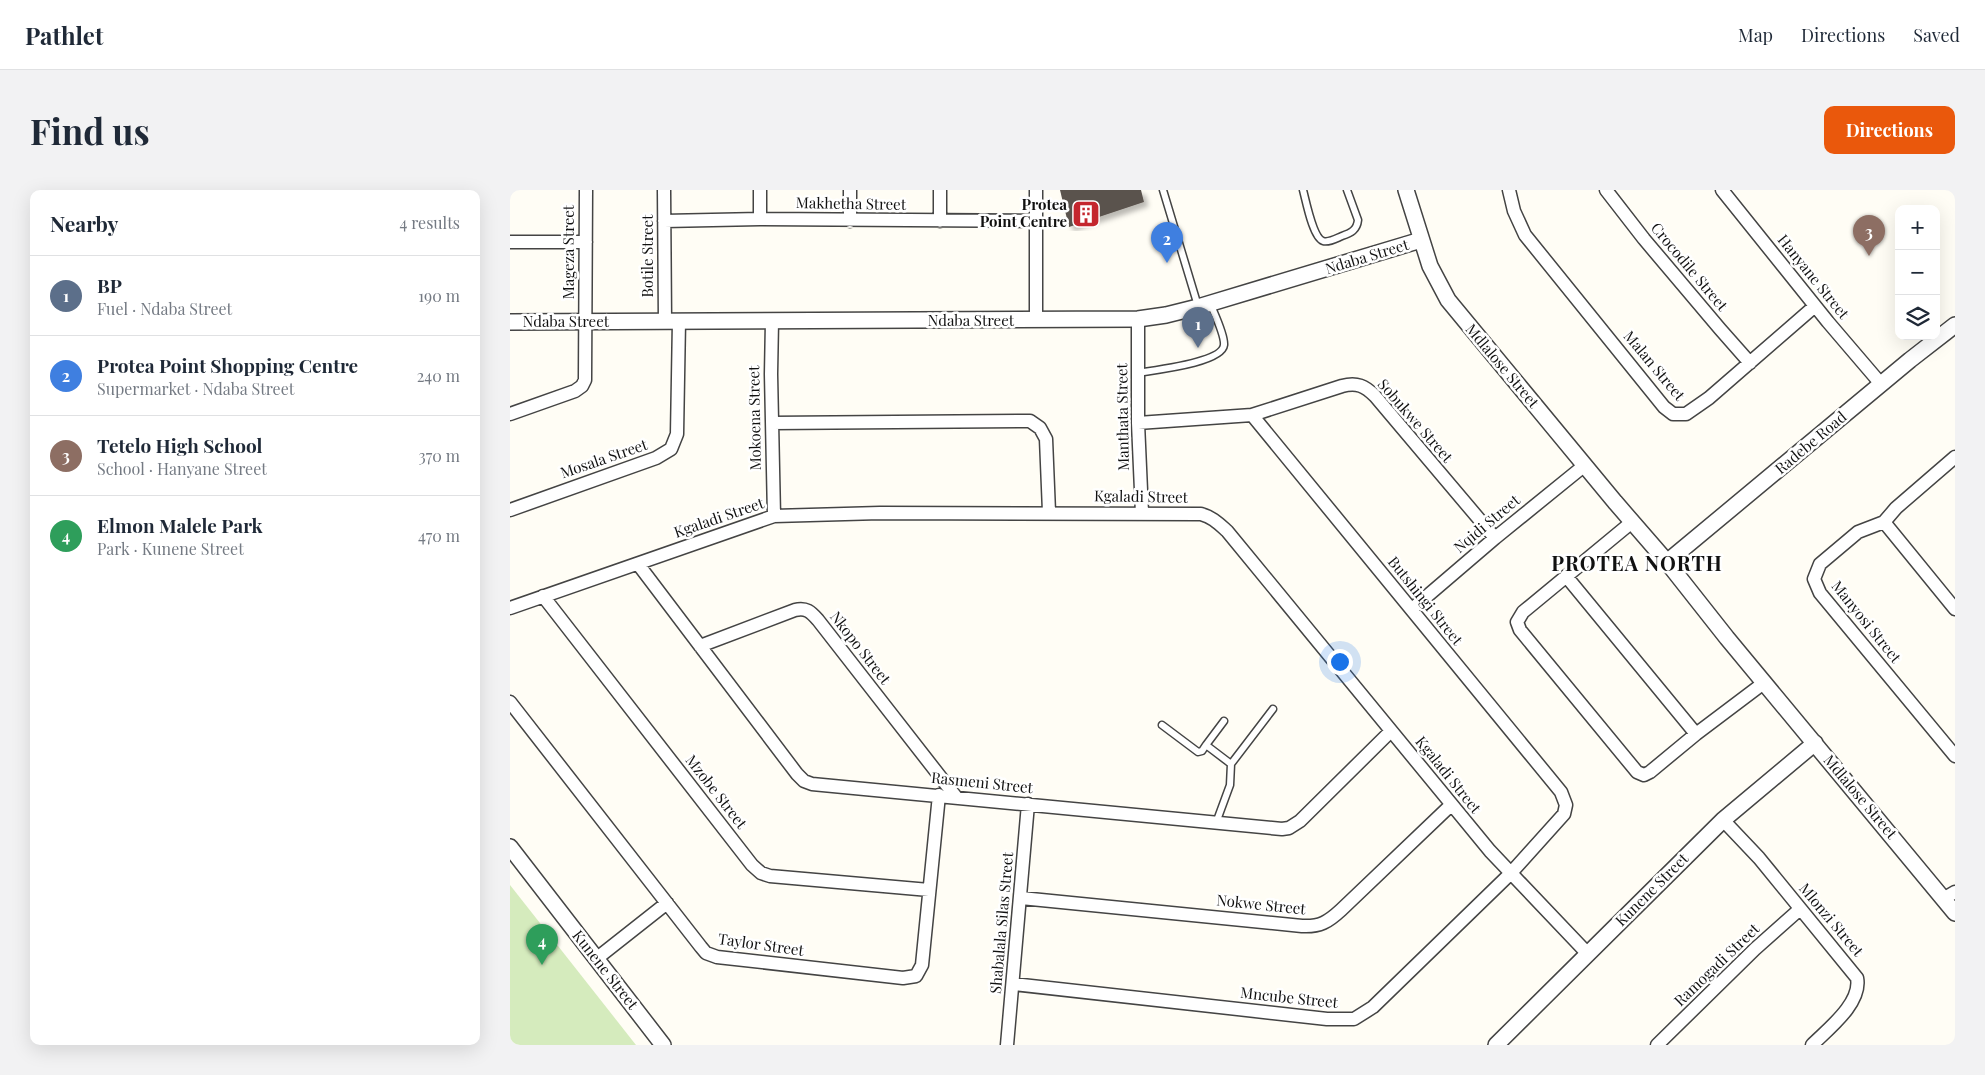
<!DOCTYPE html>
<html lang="en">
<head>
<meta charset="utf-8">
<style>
	:root { --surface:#fff; --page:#f2f2f3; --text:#1f2937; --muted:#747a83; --line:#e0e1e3; --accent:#ea580c }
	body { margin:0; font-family:"Playfair Display",serif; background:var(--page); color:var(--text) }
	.controls { position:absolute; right:15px; top:15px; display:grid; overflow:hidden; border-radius:10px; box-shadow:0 5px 20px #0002 }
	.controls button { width:45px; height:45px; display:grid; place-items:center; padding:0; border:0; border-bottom:1px solid var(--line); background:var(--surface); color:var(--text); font:25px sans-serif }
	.you { position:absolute; left:829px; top:471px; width:18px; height:18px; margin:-12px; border:4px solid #fff; border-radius:50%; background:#1a73e8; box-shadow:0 0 0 8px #1a73e833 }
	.badge { display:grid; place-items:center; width:32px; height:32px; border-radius:50%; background:var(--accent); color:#fff; font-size:16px; font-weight:700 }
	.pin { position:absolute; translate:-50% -41px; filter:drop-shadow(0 1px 2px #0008) }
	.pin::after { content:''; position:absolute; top:26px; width:18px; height:15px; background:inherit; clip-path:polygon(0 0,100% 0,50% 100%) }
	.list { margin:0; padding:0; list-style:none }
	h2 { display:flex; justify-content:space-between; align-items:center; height:65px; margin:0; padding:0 20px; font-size:21px }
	h2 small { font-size:16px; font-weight:400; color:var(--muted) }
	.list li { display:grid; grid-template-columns:32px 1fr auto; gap:15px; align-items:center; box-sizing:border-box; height:80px; padding:0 20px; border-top:1px solid var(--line) }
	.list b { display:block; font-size:19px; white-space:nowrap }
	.list p { margin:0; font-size:16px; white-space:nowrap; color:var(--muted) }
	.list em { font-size:16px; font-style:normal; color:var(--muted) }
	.icon { flex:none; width:28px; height:28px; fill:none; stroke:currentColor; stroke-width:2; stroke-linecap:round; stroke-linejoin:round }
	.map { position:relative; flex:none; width:1445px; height:855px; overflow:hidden; border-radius:10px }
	header { display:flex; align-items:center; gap:30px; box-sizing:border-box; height:70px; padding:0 25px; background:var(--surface); border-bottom:1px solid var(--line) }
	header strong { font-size:24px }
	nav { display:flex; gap:28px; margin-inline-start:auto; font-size:18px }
	.intro { display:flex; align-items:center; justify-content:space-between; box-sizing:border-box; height:120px; padding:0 30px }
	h1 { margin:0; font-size:35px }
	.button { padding:12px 22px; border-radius:10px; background:var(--accent); color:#fff; font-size:18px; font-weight:700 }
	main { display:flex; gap:30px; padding:0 30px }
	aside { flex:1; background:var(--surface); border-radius:10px; box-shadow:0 5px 20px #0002 }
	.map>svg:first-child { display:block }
</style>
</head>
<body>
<header>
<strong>Pathlet</strong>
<nav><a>Map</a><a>Directions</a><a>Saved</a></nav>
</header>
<div class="intro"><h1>Find us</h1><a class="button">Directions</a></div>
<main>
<aside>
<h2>Nearby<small>4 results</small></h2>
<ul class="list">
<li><span class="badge" style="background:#5c6f8a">1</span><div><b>BP</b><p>Fuel · Ndaba Street</p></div><em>190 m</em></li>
<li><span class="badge" style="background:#3f7fe0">2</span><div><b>Protea Point Shopping Centre</b><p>Supermarket · Ndaba Street</p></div><em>240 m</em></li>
<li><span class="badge" style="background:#8d6e63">3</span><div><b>Tetelo High School</b><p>School · Hanyane Street</p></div><em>370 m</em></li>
<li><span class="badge" style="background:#2e9e5b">4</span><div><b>Elmon Malele Park</b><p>Park · Kunene Street</p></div><em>470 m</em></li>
</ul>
</aside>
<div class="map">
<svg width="1445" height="855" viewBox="0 0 1445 855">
	<defs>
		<filter id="shadow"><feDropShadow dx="4.5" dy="4.5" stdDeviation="2.5" flood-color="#0004"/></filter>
	</defs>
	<rect width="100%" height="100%" fill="#fffdf5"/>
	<path fill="#d5ebbd" d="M 0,695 L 126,855 L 0,855 Z"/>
	<path fill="#5a524d" filter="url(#shadow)" d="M 550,0 L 631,0 L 634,12 L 559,37 Z"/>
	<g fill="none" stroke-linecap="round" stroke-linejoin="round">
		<defs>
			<path id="service" d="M 653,0 L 688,116
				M 793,0 C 796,11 803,48 813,51 C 819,53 827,48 832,46 C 841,43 847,40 848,30 L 837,0
				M 627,183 C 644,180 712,173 714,155 C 715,145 704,123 700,113
				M 714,531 L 696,555 L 721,574
				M 652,535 L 688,562 L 692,561 L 696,555
				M 706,633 L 720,595 L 721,574 L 763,519"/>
			<path id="minor" d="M 154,0 L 155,131
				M 250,0 L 250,29
				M 340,0 L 340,31
				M 999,0 L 1004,21 L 1015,45 L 1154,217 L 1163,224 L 1176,224 L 1199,208 L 1305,116
				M 1096,0 L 1134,49 L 1210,139 L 1240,173
				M 1212,0 L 1318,132 L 1371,194
				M 154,31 L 250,29 L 526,31
				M 430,31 L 430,0
				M 0,52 L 76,52
				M 628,129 L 628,233 L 632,323
				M 526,130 L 526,0
				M 262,131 L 261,184 L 264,326
				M 0,224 L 65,201 L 72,196 L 75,190 L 76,0
				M 262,233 L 520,231 L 530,238 L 536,249 L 539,322
				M 628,233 L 742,225 L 832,196 C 847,192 855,196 865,206 L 985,348
				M 0,320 L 146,268 L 161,259 L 167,244 L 169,131
				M 1122,332 L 1013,422 L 1007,432 L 1010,440 L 1127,582 L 1134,585 L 1140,582 L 1186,544 L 1255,492
				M 1374,332 L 1348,342 L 1310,374 L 1304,389 L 1310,403 L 1445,566
				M 1374,332 L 1445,419
				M 1374,332 L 1386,318 L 1445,267
				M 128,374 L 287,584 L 294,591 L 302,594 L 772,639 L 779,638 L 790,631 L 881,541
				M 1056,386 L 1186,544
				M 33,406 L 242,675 L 251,683 L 260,686 L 419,700
				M 0,418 L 264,326 L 370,323 L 691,324 C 702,327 708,333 717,341 L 980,661 L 1077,763
				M 902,419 L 985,348 L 1075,275
				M 190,456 L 285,420 C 296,417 301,422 308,430 L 446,607
				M 0,512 L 191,757 L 196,763 L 207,767 L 393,788 L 406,786 L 412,775 L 429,605
				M 1213,630 L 1249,668 L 1347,788 C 1352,813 1318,839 1302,855
				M 511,708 L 792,736 C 810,737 818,732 831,720 L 941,615
				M 1433,709 L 1445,702
				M 86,769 L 157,713
				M 503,794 L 817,829 L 844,829 L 863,817 L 1000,684 L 1054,624 L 1056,615 L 1051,602 L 742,225
				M 497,855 L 518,614
				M 1147,855 L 1245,759 L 1290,719"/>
			<path id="tertiary" d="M 896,0 L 920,76 L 938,110 L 1105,312 L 1157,372 L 1217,448 L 1445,723
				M 0,132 L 628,129 L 656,125 L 688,117 L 911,50
				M 1157,372 L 1400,170 L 1445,135
				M 0,657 L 153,855
				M 986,855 L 1213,630 L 1305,553"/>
		</defs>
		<use href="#service" stroke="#444" stroke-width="9"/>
		<use href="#minor" stroke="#444" stroke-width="15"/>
		<use href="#tertiary" stroke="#444" stroke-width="18"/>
		<use href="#service" stroke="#fff" stroke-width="6"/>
		<use href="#minor" stroke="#fff" stroke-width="12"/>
		<use href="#tertiary" stroke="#fff" stroke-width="15"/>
	</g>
	<defs>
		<symbol id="building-square" viewBox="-11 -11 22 22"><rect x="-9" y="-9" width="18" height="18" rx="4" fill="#c4262e" stroke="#fff"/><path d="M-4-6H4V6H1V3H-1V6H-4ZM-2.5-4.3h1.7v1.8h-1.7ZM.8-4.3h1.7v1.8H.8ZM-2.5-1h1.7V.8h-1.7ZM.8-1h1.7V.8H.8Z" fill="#fff"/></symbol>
	</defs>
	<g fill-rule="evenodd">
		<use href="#building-square" x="560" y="8" width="32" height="32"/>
	</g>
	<g text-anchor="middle" stroke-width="5" stroke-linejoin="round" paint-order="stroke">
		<g font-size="15" fill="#111" stroke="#fff">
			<text transform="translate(341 14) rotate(1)" y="5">Makhetha Street</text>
			<text transform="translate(59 62) rotate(-90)" y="5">Mageza Street</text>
			<text transform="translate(138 66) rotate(-90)" y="5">Botile Street</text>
			<text transform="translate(857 67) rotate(-17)" y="5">Ndaba Street</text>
			<text transform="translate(1179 77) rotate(50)" y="5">Crocodile Street</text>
			<text transform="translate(1303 87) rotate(51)" y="5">Hanyane Street</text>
			<text x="461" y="136">Ndaba Street</text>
			<text x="56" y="137">Ndaba Street</text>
			<text transform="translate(992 176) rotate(50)" y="5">Mdlalose Street</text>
			<text transform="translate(1144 176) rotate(50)" y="5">Malan Street</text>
			<text transform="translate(613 227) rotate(-91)" y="5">Manthata Street</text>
			<text transform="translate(245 228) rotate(-91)" y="5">Mokoena Street</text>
			<text transform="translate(905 231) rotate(49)" y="5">Sobukwe Street</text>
			<text transform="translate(1301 253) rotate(-40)" y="5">Radebe Road</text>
			<text transform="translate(94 269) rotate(-19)" y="5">Mosala Street</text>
			<text transform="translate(631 307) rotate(1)" y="5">Kgaladi Street</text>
			<text transform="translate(209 328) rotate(-19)" y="5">Kgaladi Street</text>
			<text transform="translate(977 334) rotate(-40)" y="5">Nqidi Street</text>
			<text transform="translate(915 411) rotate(51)" y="5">Butshingi Street</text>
			<text transform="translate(1356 432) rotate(51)" y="5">Manyosi Street</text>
			<text transform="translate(350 458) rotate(52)" y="5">Nkopo Street</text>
			<text transform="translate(938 585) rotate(51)" y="5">Kgaladi Street</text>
			<text transform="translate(472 593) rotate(6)" y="5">Rasmeni Street</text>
			<text transform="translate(206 602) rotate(52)" y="5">Mzobe Street</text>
			<text transform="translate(1350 607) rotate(50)" y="5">Mdlalose Street</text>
			<text transform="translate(1142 700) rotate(-45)" y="5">Kunene Street</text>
			<text transform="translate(751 715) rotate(6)" y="5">Nokwe Street</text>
			<text transform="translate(1321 730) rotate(50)" y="5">Mlonzi Street</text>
			<text transform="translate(492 733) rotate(-85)" y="5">Shabalala Silas Street</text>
			<text transform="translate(251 755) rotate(8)" y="5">Taylor Street</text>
			<text transform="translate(1207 775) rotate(-44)" y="5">Ramogadi Street</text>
			<text transform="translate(95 780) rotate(52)" y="5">Kunene Street</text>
			<text transform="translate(779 808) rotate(6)" y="5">Mncube Street</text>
		</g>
		<g font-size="15" font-weight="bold" fill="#111" stroke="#fff" text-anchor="end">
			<text x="557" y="20">Protea<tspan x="557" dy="17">Point Centre</tspan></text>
		</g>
		<g font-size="20" font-weight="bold" letter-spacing="1" fill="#111" stroke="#fff">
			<text x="1127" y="381">PROTEA NORTH</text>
		</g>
	</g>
</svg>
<div class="controls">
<button>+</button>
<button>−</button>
<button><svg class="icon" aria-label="layers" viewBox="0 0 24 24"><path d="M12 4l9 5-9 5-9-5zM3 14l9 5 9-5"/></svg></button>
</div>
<div class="you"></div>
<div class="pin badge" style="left:688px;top:158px;background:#5c6f8a">1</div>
<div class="pin badge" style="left:657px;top:73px;background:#3f7fe0">2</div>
<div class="pin badge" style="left:1359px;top:66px;background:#8d6e63">3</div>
<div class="pin badge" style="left:32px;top:775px;background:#2e9e5b">4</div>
</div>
</main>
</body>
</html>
